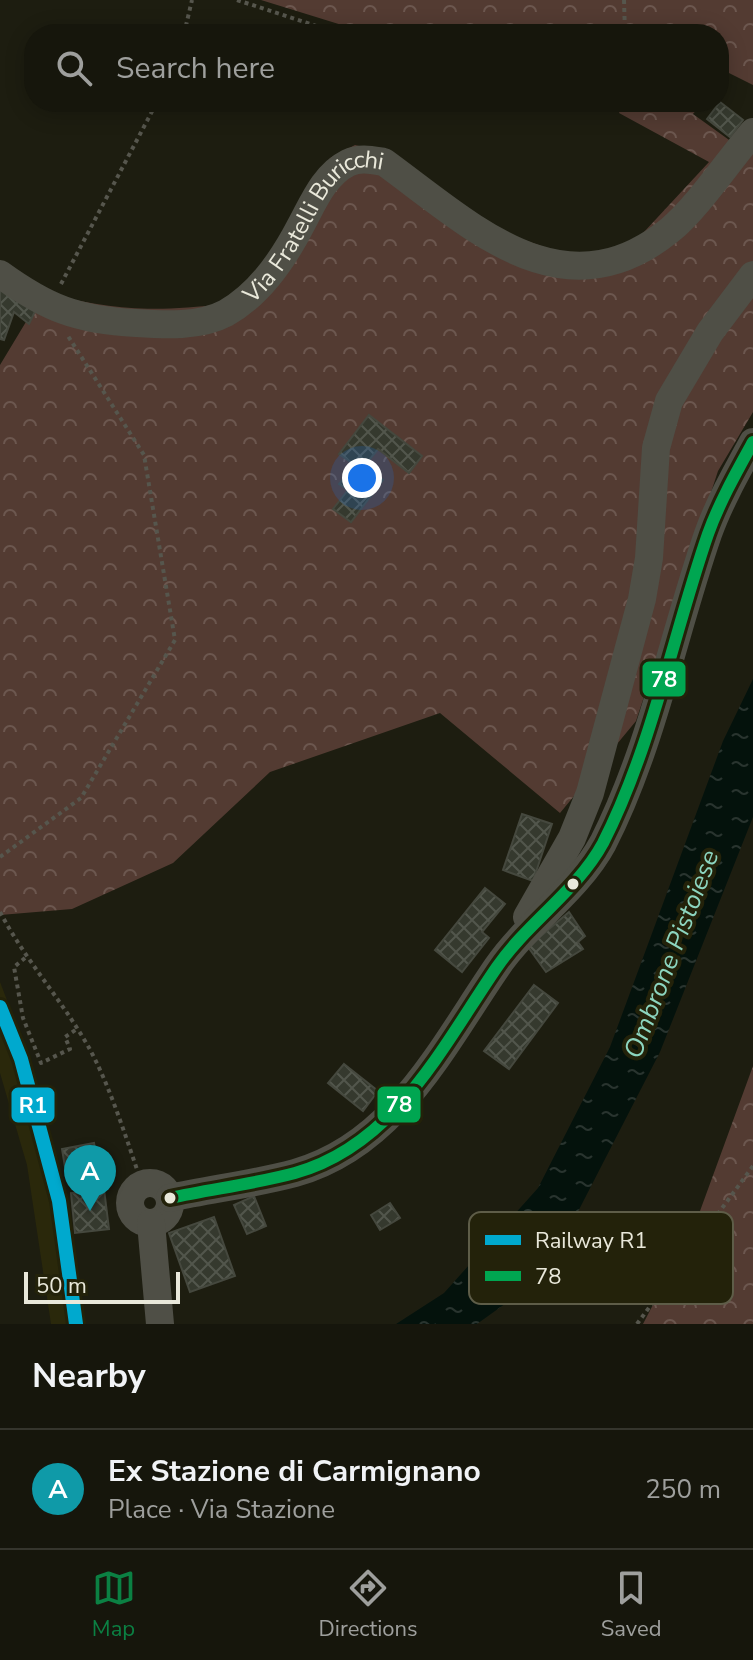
<!DOCTYPE html>
<html lang="en">
<head>
<meta charset="utf-8">
<style>
	:root { --surface:#16160c; --page:#1f1f15; --text:#f1f3f6; --muted:#9e9f9d; --line:#35352d; --accent:#0b8043 }
	body { margin:0; font-family:"Nunito Sans",sans-serif; background:var(--page); color:var(--text) }
	.scale { position:absolute; left:24px; bottom:20px; width:156px; box-sizing:border-box; padding-left:8px; border:4px solid #e9e8da; border-top:0; font-size:22px; line-height:28px; white-space:nowrap; color:#e9e8da; -webkit-text-stroke:6px #23220a; paint-order:stroke }
	.you { position:absolute; left:362px; top:478px; width:28px; height:28px; margin:-20px; border:6px solid #fff; border-radius:50%; background:#1a73e8; box-shadow:0 0 0 12px #1a73e833 }
	.badge { display:grid; place-items:center; width:52px; height:52px; border-radius:50%; background:var(--accent); color:#fff; font-size:26px; font-weight:700 }
	.pin { position:absolute; translate:-50% -66px; filter:drop-shadow(0 2px 4px #0008) }
	.pin::after { content:''; position:absolute; top:42px; width:28px; height:24px; background:inherit; clip-path:polygon(0 0,100% 0,50% 100%) }
	.list { margin:0; padding:0; list-style:none }
	h2 { display:flex; justify-content:space-between; align-items:center; height:104px; margin:0; padding:0 32px; font-size:34px }
	h2 small { font-size:26px; font-weight:400; color:var(--muted) }
	.list li { display:grid; grid-template-columns:52px 1fr auto; gap:24px; align-items:center; box-sizing:border-box; height:120px; padding:0 32px; border-top:2px solid var(--line) }
	.list b { display:block; font-size:30px; white-space:nowrap }
	.list p { margin:0; font-size:26px; white-space:nowrap; color:var(--muted) }
	.list em { font-size:26px; font-style:normal; color:var(--muted) }
	.icon { flex:none; width:44px; height:44px; fill:none; stroke:currentColor; stroke-width:2; stroke-linecap:round; stroke-linejoin:round }
	.map { position:relative; flex:none; width:753px; height:1324px; overflow:hidden }
	.search { position:absolute; background:var(--surface); box-shadow:0 4px 20px #0003; left:24px; right:24px; top:24px; height:88px; display:flex; align-items:center; gap:20px; box-sizing:border-box; padding:0 28px; border-radius:32px; color:var(--muted); font-size:30px }
	.sheet { height:224px; background:var(--surface) }
	nav { display:flex; justify-content:space-around; align-items:center; box-sizing:border-box; height:112px; border-top:2px solid var(--line); background:var(--surface); font-size:22px; color:var(--muted) }
	nav a { display:grid; justify-items:center; gap:4px }
	nav .on { color:var(--accent) }
	.map>svg:first-child { display:block }
</style>
</head>
<body>
<div class="map">
<svg width="753" height="1324" viewBox="0 0 753 1324">
	<defs>
		<pattern id="forest-crowns" width="20" height="18" patternUnits="userSpaceOnUse" patternTransform="scale(2)"><rect width="20" height="18" fill="#533b32"/><path d="M2 6a3 3 0 1 1 6 0M12 15a3 3 0 1 1 6 0" fill="none" stroke="#6c574f"/></pattern>
		<pattern id="water-ripples" width="26" height="14" patternUnits="userSpaceOnUse" patternTransform="scale(2)"><rect width="26" height="14" fill="#04120c"/><path d="M2 4q2-2 4 0t4 0M15 11q2-2 4 0t4 0" fill="none" stroke="#29342f"/></pattern>
		<pattern id="building-cross-hatch" width="8" height="8" patternUnits="userSpaceOnUse" patternTransform="scale(2)"><rect width="8" height="8" fill="#35392e"/><path d="M0 0l8 8M0 8l8-8" fill="none" stroke="#52564c"/></pattern>
	</defs>
	<rect width="100%" height="100%" fill="#1d1d10"/>
	<path fill="#2a280b" d="M 0,982 L 20,1034 L 51,1141 L 85,1324 L 51,1324 L 27,1165 L 0,1073 Z"/>
	<path fill="url(#forest-crowns)" d="M 261,0 L 753,0 L 753,85 L 729,73 L 719,84 L 719,34 L 371,34 Z
		M 623,102 L 703,102 L 693,114 L 750,155 L 753,151 L 753,412 L 718,471 L 636,721 L 560,813 L 440,713 L 270,772 L 173,863 L 72,909 L 0,915 L 0,365 L 44,292 C 112,311 154,312 225,304 L 276,249 L 330,158 L 355,145 L 395,155 L 498,231 L 553,250 L 596,255 L 631,246 L 709,162 L 619,113 Z
		M 753,1066 L 753,1324 L 643,1324 L 696,1222 Z"/>
	<path fill="url(#water-ripples)" d="M 753,679 L 753,817 L 660,1052 L 566,1235 L 544,1267 L 513,1298 L 477,1324 L 396,1324 L 444,1293 L 538,1188 L 610,1047 L 723,741 Z"/>
	<path fill="url(#building-cross-hatch)" stroke="#45483e" stroke-width="2" d="M 720,102 L 743,120 L 730,137 L 707,119 Z
		M 0,281 L 37,307 L 29,324 L 14,312 L 4,340 L 0,339 Z
		M 369,415 L 422,456 L 409,473 L 378,449 L 365,465 L 383,480 L 351,522 L 333,509 L 348,490 L 339,484 L 355,465 L 339,454 Z
		M 522,814 L 552,824 L 533,881 L 503,870 Z
		M 485,888 L 505,904 L 482,932 L 489,938 L 462,972 L 435,950 Z
		M 569,912 L 585,936 L 578,942 L 583,949 L 546,972 L 528,947 Z
		M 534,985 L 558,1003 L 509,1069 L 484,1051 Z
		M 344,1064 L 378,1091 L 363,1111 L 328,1083 Z
		M 94,1143 L 98,1167 L 66,1173 L 62,1149 Z
		M 104,1189 L 109,1229 L 75,1233 L 71,1193 Z
		M 254,1196 L 266,1226 L 247,1234 L 234,1205 Z
		M 390,1203 L 400,1218 L 380,1230 L 371,1215 Z
		M 214,1217 L 235,1276 L 190,1292 L 169,1233 Z"/>
	<g fill="none" stroke-linecap="round" stroke-linejoin="round">
		<path stroke="#56564d" stroke-width="4" stroke-dasharray="4 4" stroke-linecap="butt" d="M 237,0 L 341,34
			M 624,0 L 625,34
			M 184,34 L 192,0
			M 61,284 L 157,102
			M 0,857 L 81,798 L 175,640 L 144,455 L 68,336
			M 0,912 C 26,961 61,999 88,1046 C 110,1085 127,1141 142,1184
			M 25,958 L 14,967 L 23,1018 L 41,1063 L 70,1049 L 65,1037 L 77,1029
			M 637,1324 L 753,1166"/>
		<g stroke="#4f4f46" stroke-width="28">
			<path id="s1" d="M 0,274 C 47,308 77,320 136,323 C 164,325 200,327 226,313 C 260,294 284,258 301,225 C 313,203 324,175 348,163 C 360,157 372,160 384,162 C 472,226 563,317 670,230 C 697,208 729,160 753,132"/>
			<path d="M 527,917 L 572,838 L 590,793 L 642,599 L 649,558 L 656,448 L 669,401 L 710,332 L 753,275"/>
			<circle cx="150" cy="1203" r="20"/>
			<path d="M 170,1198 C 211,1189 254,1184 295,1173 C 395,1145 442,1047 497,967 C 527,923 577,891 603,843 C 652,747 673,635 708,534 C 719,503 737,471 753,442"/>
			<path d="M 151,1223 L 160,1324"/>
		</g>
		<defs>
			<path id="bus-1" d="M 170,1198 C 211,1189 254,1184 295,1173 C 395,1145 442,1047 497,967 C 527,923 577,891 603,843 C 652,747 673,635 708,534 C 719,503 737,471 753,442"/>
		</defs>
		<use href="#bus-1" stroke="#23220a" stroke-width="18"/>
		<use href="#bus-1" stroke="#00a651" stroke-width="12"/>
		<defs>
			<path id="rail-1" d="M 0,1007 L 21,1059 L 59,1201 L 76,1324"/>
		</defs>
		<use href="#rail-1" stroke="#23220a" stroke-width="20"/>
		<use href="#rail-1" stroke="#00a9ce" stroke-width="14"/>
	</g>
	<g fill="#e9e8da" stroke="#23220a" stroke-width="3">
		<circle cx="573" cy="884" r="7"/>
		<circle cx="170" cy="1198" r="7"/>
	</g>
	<g text-anchor="middle" stroke-width="8" stroke-linejoin="round" paint-order="stroke">
		<g font-size="24" fill="#e9e8da" stroke="#23220a">
			<text dy="8" stroke="none"><textPath href="#s1" startOffset="368">Via Fratelli Buricchi</textPath></text>
		</g>
		<g font-size="26" font-style="italic" fill="#8cd5bf" stroke="#23220a">
			<text transform="translate(671 954) rotate(-69)" y="9">Ombrone Pistoiese</text>
		</g>
	</g>
	<rect x="469" y="1212" width="264" height="92" rx="12" fill="#23220a" stroke="#5e5d48" stroke-width="2"/>
	<rect x="485" y="1235" width="36" height="10" fill="#00a9ce"/>
	<rect x="485" y="1271" width="36" height="10" fill="#00a651"/>
	<g font-size="22" fill="#e9e8da">
		<text x="535" y="1248">Railway R1</text>
		<text x="535" y="1284">78</text>
	</g>
	<g stroke="#23220a" stroke-width="3">
		<rect x="641" y="660" width="46" height="38" rx="8" fill="#00a651"/>
		<rect x="376" y="1085" width="46" height="39" rx="8" fill="#00a651"/>
		<rect x="10" y="1086" width="46" height="38" rx="8" fill="#00a9ce"/>
	</g>
	<g font-size="22" text-anchor="middle" font-weight="bold" fill="#fff">
		<text x="664" y="687">78</text>
		<text x="399" y="1112">78</text>
		<text x="33" y="1113">R1</text>
	</g>
</svg>
<div class="scale">50 m</div>
<div class="you"></div>
<div class="pin badge" style="left:90px;top:1211px;background:#0f9aa8">A</div>
<div class="search"><svg class="icon" aria-label="search" viewBox="0 0 24 24"><circle cx="10" cy="10" r="6"/><path d="M15 15l6 6"/></svg>Search here</div>
</div>
<section class="sheet">
<h2>Nearby<small></small></h2>
<ul class="list">
<li><span class="badge" style="background:#0f9aa8">A</span><div><b>Ex Stazione di Carmignano</b><p>Place · Via Stazione</p></div><em>250 m</em></li>
</ul>
</section>
<nav>
<a class="on"><svg class="icon" aria-label="map" viewBox="0 0 24 24"><path d="M3 6l6-2 6 2 6-2v14l-6 2-6-2-6 2zM9 4v14M15 6v14"/></svg>Map</a>
<a><svg class="icon" aria-label="directions" viewBox="0 0 24 24"><path d="M12 3l9 9-9 9-9-9zM9 14v-3h6M13 9l2 2-2 2"/></svg>Directions</a>
<a><svg class="icon" aria-label="saved" viewBox="0 0 24 24"><path d="M7 4h10v16l-5-4-5 4z"/></svg>Saved</a>
</nav>
</body>
</html>
